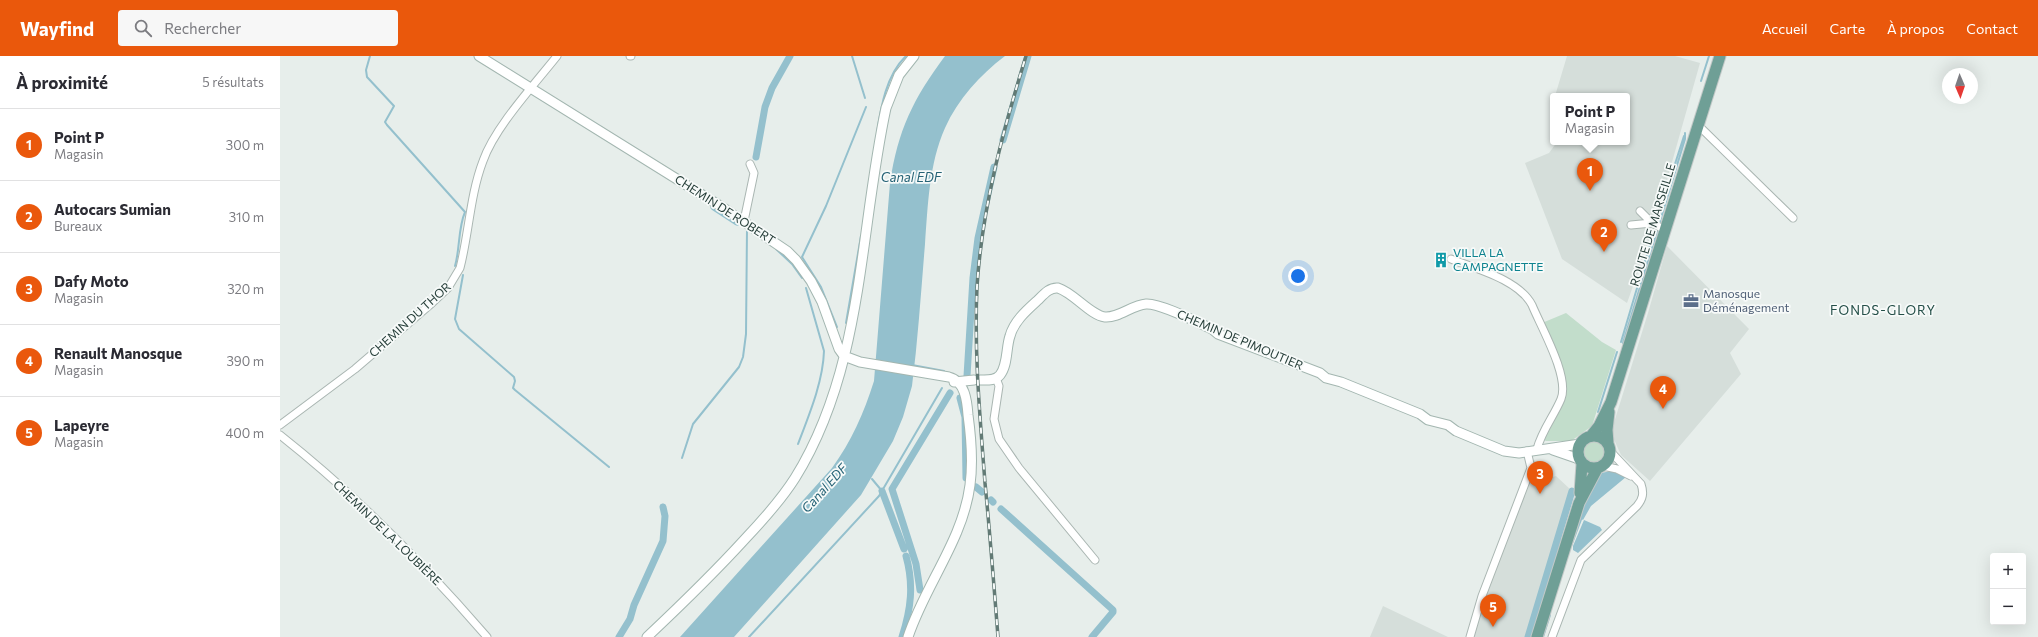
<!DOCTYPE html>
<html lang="fr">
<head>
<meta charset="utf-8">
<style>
	:root { --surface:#fff; --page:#f7f7f7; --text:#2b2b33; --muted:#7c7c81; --line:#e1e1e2; --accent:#ea580c }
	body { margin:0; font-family:Commissioner,sans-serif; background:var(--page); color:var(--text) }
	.controls { position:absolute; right:12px; bottom:12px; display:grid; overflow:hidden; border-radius:4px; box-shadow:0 4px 16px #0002 }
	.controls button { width:36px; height:36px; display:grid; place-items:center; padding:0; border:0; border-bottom:1px solid var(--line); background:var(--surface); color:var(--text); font:20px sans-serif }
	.compass { position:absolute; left:1662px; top:12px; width:36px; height:36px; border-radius:50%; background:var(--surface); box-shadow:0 4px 16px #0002; rotate:178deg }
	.you { position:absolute; left:1018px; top:220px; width:14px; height:14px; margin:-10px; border:3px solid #fff; border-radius:50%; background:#1a73e8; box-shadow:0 0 0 6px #1a73e833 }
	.badge { display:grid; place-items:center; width:26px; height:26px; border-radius:50%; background:var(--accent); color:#fff; font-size:13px; font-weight:700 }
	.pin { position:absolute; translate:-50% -33px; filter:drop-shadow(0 1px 2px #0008) }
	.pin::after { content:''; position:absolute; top:21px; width:14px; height:12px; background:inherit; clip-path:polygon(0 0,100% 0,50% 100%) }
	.popup { position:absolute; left:1270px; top:37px; width:80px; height:52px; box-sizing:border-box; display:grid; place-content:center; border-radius:4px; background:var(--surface); filter:drop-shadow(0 1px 3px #0005); font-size:13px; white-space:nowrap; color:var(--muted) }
	.popup b { font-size:15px; color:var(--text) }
	.popup::after { content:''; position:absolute; left:50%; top:100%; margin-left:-8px; border:8px solid transparent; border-top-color:var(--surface) }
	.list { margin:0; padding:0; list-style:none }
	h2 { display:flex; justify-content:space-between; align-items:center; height:52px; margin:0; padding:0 16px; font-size:17px }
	h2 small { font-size:13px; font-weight:400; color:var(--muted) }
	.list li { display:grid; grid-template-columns:26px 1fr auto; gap:12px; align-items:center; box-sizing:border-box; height:72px; padding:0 16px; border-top:1px solid var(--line) }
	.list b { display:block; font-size:15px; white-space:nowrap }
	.list p { margin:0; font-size:13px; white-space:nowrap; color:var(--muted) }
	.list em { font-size:13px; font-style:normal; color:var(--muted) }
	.icon { flex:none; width:22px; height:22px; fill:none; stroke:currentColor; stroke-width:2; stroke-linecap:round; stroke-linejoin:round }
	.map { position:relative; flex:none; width:1758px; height:581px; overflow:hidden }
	header { display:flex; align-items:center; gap:24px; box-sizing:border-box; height:56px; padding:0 20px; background:var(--accent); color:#fff }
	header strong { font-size:19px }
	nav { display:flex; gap:22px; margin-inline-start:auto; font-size:14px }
	.search { width:280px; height:36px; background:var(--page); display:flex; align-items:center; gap:10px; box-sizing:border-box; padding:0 14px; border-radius:4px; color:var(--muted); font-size:15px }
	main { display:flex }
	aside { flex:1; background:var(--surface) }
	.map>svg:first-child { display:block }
</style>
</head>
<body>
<header>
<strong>Wayfind</strong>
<div class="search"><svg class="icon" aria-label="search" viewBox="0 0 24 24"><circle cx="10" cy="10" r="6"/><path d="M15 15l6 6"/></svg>Rechercher</div>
<nav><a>Accueil</a><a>Carte</a><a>À propos</a><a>Contact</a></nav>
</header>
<main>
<aside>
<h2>À proximité<small>5 résultats</small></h2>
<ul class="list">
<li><span class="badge">1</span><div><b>Point P</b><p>Magasin</p></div><em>300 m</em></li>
<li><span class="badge">2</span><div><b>Autocars Sumian</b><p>Bureaux</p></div><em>310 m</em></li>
<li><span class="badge">3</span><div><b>Dafy Moto</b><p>Magasin</p></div><em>320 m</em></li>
<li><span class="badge">4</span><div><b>Renault Manosque</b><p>Magasin</p></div><em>390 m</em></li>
<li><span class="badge">5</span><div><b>Lapeyre</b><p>Magasin</p></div><em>400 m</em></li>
</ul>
</aside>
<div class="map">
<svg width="1758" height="581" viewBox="0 0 1758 581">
	<rect width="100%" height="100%" fill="#e7eeeb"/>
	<path fill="#d5deda" d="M 1287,0 L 1395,0 L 1420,7 L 1372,177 L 1347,247 L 1282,203 L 1245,107 L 1269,97 L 1277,86 L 1347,86 L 1347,40 L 1275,40 Z
		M 1387,190 L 1469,273 L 1450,297 L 1461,318 L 1370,425 L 1341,399 L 1332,379 L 1332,373 L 1368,257 Z
		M 1254,404 L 1265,415 L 1273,421 L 1276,420 L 1291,434 L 1246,581 L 1192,581 Z
		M 1103,550 L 1168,581 L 1090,581 Z"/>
	<path fill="#c2ddcb" d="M 1286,257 L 1322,286 L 1336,294 L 1312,370 L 1291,385 L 1266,385 L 1264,384 L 1263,382 C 1270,369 1281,354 1285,340 C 1291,319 1270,286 1262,267 Z
		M1302 396a12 12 0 1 1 24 0a12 12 0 1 1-24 0Z"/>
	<path fill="#94c0cd" d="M 665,0 L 725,0 C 700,19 678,43 665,72 C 649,108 648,149 645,188 C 641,236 638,283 632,330 L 623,361 L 613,385 L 581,439 L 454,581 L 400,581 L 552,412 C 571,386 584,357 594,325 L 610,127 C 618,74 633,43 665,0 Z
		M 1331,415 L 1346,421 L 1311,450 L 1303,464 L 1300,462 L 1308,436 L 1321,417 Z
		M 1304,464 L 1320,471 L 1322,474 L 1298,497 L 1293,494 L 1293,490 Z"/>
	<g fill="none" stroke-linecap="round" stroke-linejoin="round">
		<path stroke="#94c0cd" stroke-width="2" d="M 90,0 L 86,14 L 87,21 L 114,50 L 105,66 L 107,69 L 185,156 C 178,172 180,193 175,210
			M 572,0 L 585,42
			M 1421,25 L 1429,0
			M 597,77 C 601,51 606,19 626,0
			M 1377,164 L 1404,80
			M 496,193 L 512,208 L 522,222
			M 183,219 L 175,263 L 179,273 L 234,321 L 235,325 L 233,332 L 235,334 L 329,411
			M 566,267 L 581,180
			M 557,271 L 541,231 L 522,201 L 546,150 L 586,51
			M 1341,286 L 1374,175
			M 1343,287 L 1405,83 L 1405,77
			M 632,309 L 664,315
			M 1318,356 L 1337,296
			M 518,388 C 529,359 543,326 544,295 L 526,232
			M 402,402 L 413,368 L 459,311 L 463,301 L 466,278 L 467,173
			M 592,423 L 602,435
			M 1291,490 L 1302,461
			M 469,581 L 599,440 L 662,332
			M 1251,581 L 1281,484 L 1278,482
			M 1263,581 L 1270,559"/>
		<path stroke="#94c0cd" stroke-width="7" d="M 723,84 L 748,0
			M 476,101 L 485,51 L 492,32 L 510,0
			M 434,151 L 457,166
			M 687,320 L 693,222 L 698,182 L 714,111
			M 680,342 L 685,361 L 686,422
			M 696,431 L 702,436
			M 602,435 L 624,493
			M 711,444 L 713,446
			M 721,453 L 833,554 L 833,556 L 812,581
			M 640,534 L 636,508 L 612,433 L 670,337
			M 339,581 L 350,563 L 354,549 L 383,485 L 385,460 L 383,451
			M 622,581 C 631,553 634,529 626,500
			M 1248,581 L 1292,435"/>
		<defs>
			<path id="street" d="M 350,0 L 351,0
				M 1418,69 L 1513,162
				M 1360,155 L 1372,167
				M 464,165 L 474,117 L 470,108
				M 1351,169 L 1372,167 L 1385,174
				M 1171,203 C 1197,213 1239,224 1252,249 C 1261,271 1290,321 1281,343 C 1274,360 1262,374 1257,393
				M 716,322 L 719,330 L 714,363 L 719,383 L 739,412 L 815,504
				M 0,369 L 75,313 L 152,247 L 168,232 L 180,212 C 189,177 190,139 203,105 C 215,71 254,29 277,0
				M 0,379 C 76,439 144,508 207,581
				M 1323,410 L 1337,413 L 1351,420
				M 1190,581 L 1202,540 L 1251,412 L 1247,395
				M 1272,581 L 1301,504 L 1357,450 C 1363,443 1364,437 1361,428 L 1330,395"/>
			<path id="secondary" d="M 199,0 L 445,153 L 507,195 L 516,204 L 531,225 L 542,246 L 559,293 L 564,300 L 580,306 L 669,321 C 685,325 687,345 688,359 C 691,381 693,407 690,429 C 683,484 645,529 628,581
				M 700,324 C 707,324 715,325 720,319 C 728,309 726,291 730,280 C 734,265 747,254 758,244 C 764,238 770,231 778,232 C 794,237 810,259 825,261 C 839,262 852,249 866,248 C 880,247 917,266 932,273 L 938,278 L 1040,317 L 1046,322 L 1061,326 L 1140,358 L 1148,364 L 1168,369 L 1176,375 L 1224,395 L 1239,397 L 1300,388
				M 674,326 L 694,324
				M 1273,394 L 1299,403
				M 367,581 C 401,549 434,517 465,483 C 483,464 501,444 515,422 C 584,311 579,176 606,52 L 619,19 L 634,0"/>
			<path id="primary" d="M1298 396a16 16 0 1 1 32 0a16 16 0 1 1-32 0Z
				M 1311,380 L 1319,370 L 1331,346 L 1440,0
				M 1328,387 L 1327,374 L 1329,356
				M 1300,437 L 1302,408
				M 1257,581 L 1299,447 L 1317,413"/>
		</defs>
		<use href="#street" stroke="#aab6b2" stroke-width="9"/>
		<use href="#secondary" stroke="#a3b6b0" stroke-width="11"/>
		<use href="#primary" stroke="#c3c9c8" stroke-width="13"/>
		<use href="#street" stroke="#fff" stroke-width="7"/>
		<use href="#secondary" stroke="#fff" stroke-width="9"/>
		<use href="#primary" stroke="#6f9f96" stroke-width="11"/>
		<defs>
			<path id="rail" d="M 718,581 C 714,530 710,478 705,427 C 700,361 694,297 697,231 C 702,151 723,75 746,0"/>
		</defs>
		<use href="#rail" stroke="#627a75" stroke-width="3.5"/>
		<use href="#rail" stroke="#f7faf9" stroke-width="2" stroke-dasharray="6" stroke-linecap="butt"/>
	</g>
	<defs>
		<symbol id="building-bare" viewBox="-9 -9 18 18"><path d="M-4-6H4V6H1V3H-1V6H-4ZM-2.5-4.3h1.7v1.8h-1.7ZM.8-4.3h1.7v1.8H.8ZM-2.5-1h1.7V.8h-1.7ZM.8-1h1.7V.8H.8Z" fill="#0f9aa8" stroke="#f7faf9" stroke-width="2.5" paint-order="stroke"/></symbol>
		<symbol id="office-bare" viewBox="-9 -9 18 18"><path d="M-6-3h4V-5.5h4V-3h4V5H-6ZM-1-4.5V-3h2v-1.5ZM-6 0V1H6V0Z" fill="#5c6f8a" stroke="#f7faf9" stroke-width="2.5" paint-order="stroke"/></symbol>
	</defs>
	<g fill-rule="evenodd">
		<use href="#building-bare" x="1150" y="193" width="22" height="22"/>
		<use href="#office-bare" x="1400" y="234" width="22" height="22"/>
	</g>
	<g text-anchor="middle" stroke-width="3.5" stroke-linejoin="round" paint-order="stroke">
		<g font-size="12" fill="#273f3a" stroke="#f7faf9">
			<text transform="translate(445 154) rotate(33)" y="4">CHEMIN DE ROBERT</text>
			<text transform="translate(1373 169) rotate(-73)" y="4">ROUTE DE MARSEILLE</text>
			<text transform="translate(130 264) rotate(-42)" y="4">CHEMIN DU THOR</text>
			<text transform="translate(960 284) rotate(23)" y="4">CHEMIN DE PIMOUTIER</text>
			<text transform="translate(107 477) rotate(44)" y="4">CHEMIN DE LA LOUBIÈRE</text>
		</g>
		<g font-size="12" fill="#0d838f" stroke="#f7faf9" text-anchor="start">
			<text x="1173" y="201">VILLA LA<tspan x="1173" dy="14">CAMPAGNETTE</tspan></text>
		</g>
		<g font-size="12" fill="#4e5e75" stroke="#f7faf9" text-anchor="start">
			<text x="1423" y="242">Manosque<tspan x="1423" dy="14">Déménagement</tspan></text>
		</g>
		<g font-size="13" font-style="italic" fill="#266376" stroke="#f7faf9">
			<text x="631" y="126">Canal EDF</text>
			<text transform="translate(544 432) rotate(-48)" y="5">Canal EDF</text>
		</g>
		<g font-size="13" letter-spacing="1" fill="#244f48" stroke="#f7faf9">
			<text x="1603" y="259">FONDS-GLORY</text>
		</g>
	</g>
</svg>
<div class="controls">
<button>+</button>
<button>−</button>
</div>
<svg class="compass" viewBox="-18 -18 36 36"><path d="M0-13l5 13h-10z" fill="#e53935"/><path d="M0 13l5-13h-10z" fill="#7c7c81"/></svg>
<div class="you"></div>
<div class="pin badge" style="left:1310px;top:135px">1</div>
<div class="popup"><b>Point P</b>Magasin</div>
<div class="pin badge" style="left:1324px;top:196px">2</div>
<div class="pin badge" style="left:1260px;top:438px">3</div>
<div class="pin badge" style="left:1383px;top:353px">4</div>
<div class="pin badge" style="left:1213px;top:571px">5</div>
</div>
</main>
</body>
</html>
